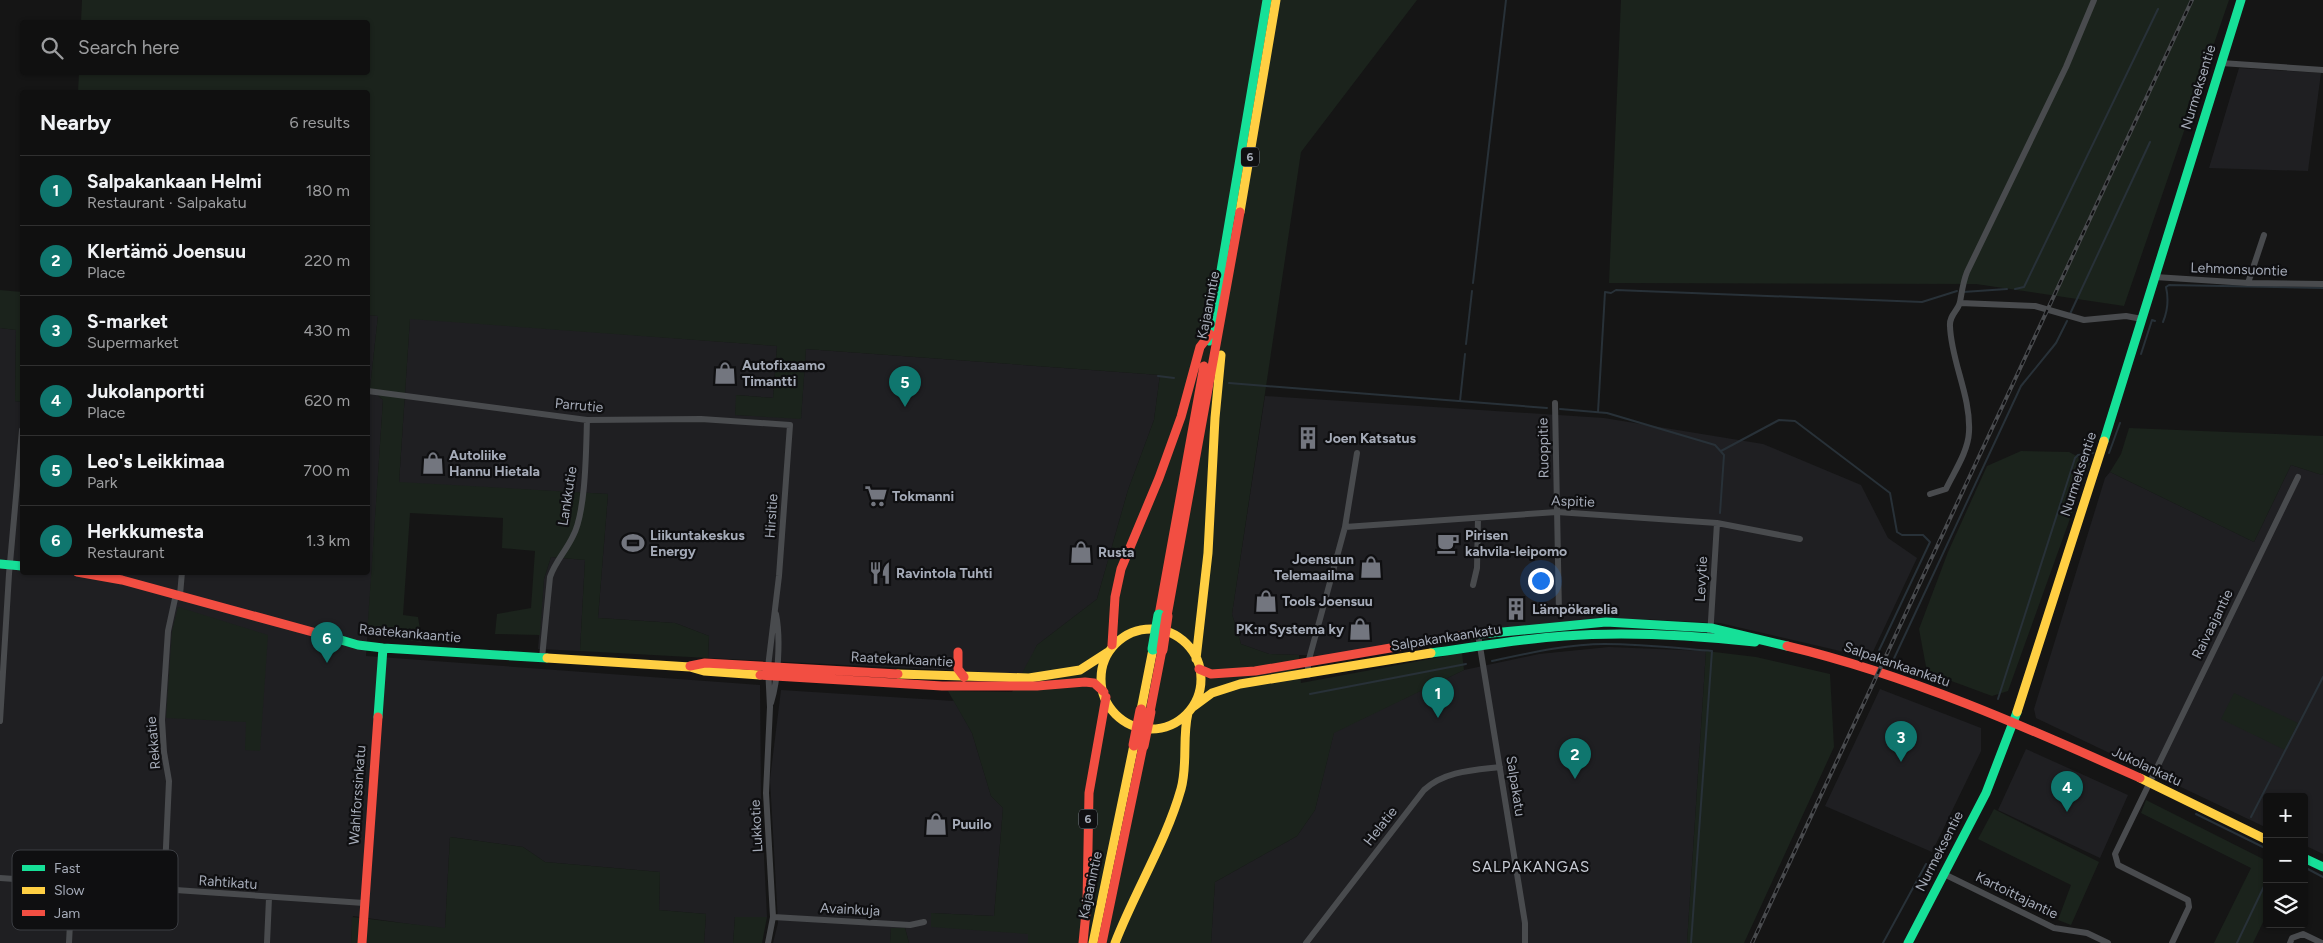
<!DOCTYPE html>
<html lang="en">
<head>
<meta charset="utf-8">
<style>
	:root { --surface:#101010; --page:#191919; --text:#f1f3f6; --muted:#9c9d9f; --line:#303030; --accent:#0f766e }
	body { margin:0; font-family:Figtree,sans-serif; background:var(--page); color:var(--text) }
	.controls { position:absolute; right:15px; bottom:15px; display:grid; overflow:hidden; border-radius:5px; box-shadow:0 1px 4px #0004 }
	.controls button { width:45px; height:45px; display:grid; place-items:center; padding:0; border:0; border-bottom:1px solid var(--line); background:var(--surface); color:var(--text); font:25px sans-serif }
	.you { position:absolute; left:1540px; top:580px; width:18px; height:18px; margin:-12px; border:4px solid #fff; border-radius:50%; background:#1a73e8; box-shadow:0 0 0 8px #1a73e833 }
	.badge { display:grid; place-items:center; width:32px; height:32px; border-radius:50%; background:var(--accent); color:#fff; font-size:16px; font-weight:700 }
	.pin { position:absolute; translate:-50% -41px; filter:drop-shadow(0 1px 2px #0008) }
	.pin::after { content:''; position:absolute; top:26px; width:18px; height:15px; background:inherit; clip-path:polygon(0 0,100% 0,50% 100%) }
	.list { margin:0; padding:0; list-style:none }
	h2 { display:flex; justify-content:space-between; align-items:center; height:65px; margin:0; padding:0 20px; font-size:21px }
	h2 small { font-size:16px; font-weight:400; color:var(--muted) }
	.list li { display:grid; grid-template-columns:32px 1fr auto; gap:15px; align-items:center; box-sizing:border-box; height:70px; padding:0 20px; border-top:1px solid var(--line) }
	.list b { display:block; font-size:19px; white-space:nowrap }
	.list p { margin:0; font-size:16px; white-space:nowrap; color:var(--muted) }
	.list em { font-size:16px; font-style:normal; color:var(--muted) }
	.icon { flex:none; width:28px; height:28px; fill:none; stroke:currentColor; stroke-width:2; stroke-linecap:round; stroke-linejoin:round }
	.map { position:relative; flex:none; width:2323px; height:943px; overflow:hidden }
	.search { position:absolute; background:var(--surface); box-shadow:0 1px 4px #0004; left:20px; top:20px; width:350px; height:55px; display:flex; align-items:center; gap:12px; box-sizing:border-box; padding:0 18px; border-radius:5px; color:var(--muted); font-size:19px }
	.panel { position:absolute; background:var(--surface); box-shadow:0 1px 4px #0004; left:20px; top:90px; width:350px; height:485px; border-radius:5px }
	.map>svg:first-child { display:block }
</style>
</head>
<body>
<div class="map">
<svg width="2323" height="943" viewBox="0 0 2323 943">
	<rect width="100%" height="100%" fill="#151515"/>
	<path fill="#1f1f22" d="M 2239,68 L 2321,73 L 2308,171 L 2209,168 Z
		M 368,315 L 378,316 L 370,388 L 383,400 L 366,656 L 760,685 L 761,796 L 767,917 L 735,917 L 733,943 L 704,943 L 706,914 L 659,910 L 660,872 L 545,862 L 523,847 L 450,837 L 445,929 L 353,916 L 351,943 L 0,943 L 0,328 L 16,330 L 15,401 L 22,402 L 22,572 L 368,572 Z
		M 410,318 L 777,346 L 773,398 L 737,395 L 735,415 L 801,418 L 806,349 L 1160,375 L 1154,420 L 1128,490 L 1097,599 L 1037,645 L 1024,674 L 708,658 L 709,636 L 675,623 L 598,618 L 608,494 L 399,483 Z
		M 1265,396 L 1604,418 L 1763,444 L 1861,485 L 1888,538 L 1917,558 L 1870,658 L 1720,623 L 1642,619 L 1600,619 L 1331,656 L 1269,654 L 1241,644 L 1232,614 Z
		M 2291,465 L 2322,475 L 2323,473 L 2323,854 L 2304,845 L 2304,797 L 2267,797 L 2267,828 L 2036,718 L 2034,709 L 2105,478 L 2110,472 L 2254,542 Z
		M 551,557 L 585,560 L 580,651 L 538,649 L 544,579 Z
		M 1609,647 L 1706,651 L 1687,943 L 1211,943 L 1215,882 L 1297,836 L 1315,810 L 1334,732 L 1464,670 L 1539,654 Z
		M 1880,689 L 1981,728 L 1981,751 L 1932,852 L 1825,806 Z
		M 781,690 L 954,701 L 972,733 L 991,796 L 1003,808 L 994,916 L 931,913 L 1029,934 L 1028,943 L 909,943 L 905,928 L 891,928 L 890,943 L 773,943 L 778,923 L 770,779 Z
		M 2026,749 L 2128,795 L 2100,858 L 1998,810 Z"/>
	<path fill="#1b231c" d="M 82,0 L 1417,0 L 1301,152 L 1232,614 L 1241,644 L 1269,654 L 1299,655 L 1301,683 L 1462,653 L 1464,670 L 1334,733 L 1315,810 L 1297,836 L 1215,882 L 1211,943 L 1028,943 L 1028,934 L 931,927 L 931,913 L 994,916 L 1003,808 L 991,796 L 972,733 L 948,691 L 1012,692 L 1037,645 L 1097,599 L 1128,490 L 1154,420 L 1160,375 L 806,349 L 801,419 L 735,415 L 736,395 L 773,398 L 777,346 L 410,319 L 399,482 L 608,494 L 598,618 L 675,623 L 709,636 L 708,658 L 580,651 L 585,560 L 551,557 L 544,579 L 540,635 L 495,634 L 497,614 L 531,608 L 535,551 L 502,548 L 503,518 L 410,513 L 403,615 L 418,617 L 422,642 L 367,635 L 383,400 L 370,388 L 378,316 L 368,315 L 368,92 L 78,92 L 79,73 L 368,72 L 368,22 L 81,22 Z
		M 1621,0 L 2229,0 L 2124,306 L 1976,284 L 1609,283 Z
		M 0,290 L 22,292 L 22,402 L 15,401 L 16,330 L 0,328 Z
		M 2129,428 L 2323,436 L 2323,473 L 2322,475 L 2291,465 L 2254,542 L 2110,472 L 2121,454 Z
		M 2021,451 L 2069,452 L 2090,463 L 2008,691 L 1992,696 L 1927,672 L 1919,629 L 1948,552 L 1987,466 Z
		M 178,607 L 268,635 L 260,751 L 245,750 L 246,722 L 166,718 L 172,631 Z
		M 1706,651 L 1756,657 L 1830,674 L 1834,747 L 1744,943 L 1687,943 Z
		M 2234,693 L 2298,723 L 2285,750 L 2221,719 Z
		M 2146,800 L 2267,861 L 2267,914 L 2253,943 L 2214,943 L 2251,868 L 2141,813 Z
		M 1994,809 L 2099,862 L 2071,925 L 2058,920 L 2071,885 L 1978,839 Z
		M 450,837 L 523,847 L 545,862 L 660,872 L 659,910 L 706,914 L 704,943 L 351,943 L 352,917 L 445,928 Z
		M 735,917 L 767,917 L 762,943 L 733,943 Z
		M 891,928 L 905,928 L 909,943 L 890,943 Z"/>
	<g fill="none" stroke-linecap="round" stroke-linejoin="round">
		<path stroke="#283138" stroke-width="2" d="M 1473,283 L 1506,0
			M 2015,289 L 2024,287 L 2158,9
			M 1963,292 L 2007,289
			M 2070,314 L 2150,142
			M 2163,322 C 2168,310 2169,300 2166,287 L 2169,285 L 2323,288
			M 1466,344 L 1472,291
			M 2141,354 L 2152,320 L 2155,321
			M 1158,376 L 1174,378
			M 1229,383 L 1547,408
			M 1460,401 L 1465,354
			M 1560,409 L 1607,413 L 1715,445 L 1724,455 L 1720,513
			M 1598,412 L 1605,292 L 1611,293 L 1616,290 L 1922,302 L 1957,291
			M 1721,451 L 1779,420 L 1795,421 L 1890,493 L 1897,532 L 1902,535 L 1923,535 L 1930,542 L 1874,661
			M 2109,453 L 2120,423
			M 1492,661 C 1529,653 1567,644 1605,644 C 1641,644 1676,648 1712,651 L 1691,943
			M 1891,665 L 2021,386 L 2056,343 L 2067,321
			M 1310,694 L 1466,664
			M 1998,699 L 2075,458 L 2078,455 L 2093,453
			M 2196,814 L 2267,849
			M 2251,817 L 2323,677
			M 2304,867 L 2323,877
			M 1883,943 L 1926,864
			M 2237,943 L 2267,880"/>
		<path stroke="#494b4e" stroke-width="6" d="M 2221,63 L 2323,70
			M 2155,277 L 2248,283 L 2323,284
			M 2248,283 L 2264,235
			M 1960,303 L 2035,306 L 2084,320 L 2126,316 L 2142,319
			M 368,391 L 587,420 L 701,419 L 790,425 L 779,576 L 768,667 L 770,707 L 766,793 L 773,917 L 768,943
			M 1555,403 L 1559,613
			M 1930,494 L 1946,489 C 1954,472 1968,452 1969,432 C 1971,396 1951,361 1950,326 C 1949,315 1958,311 1960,302 C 1962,291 1963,282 1967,272 L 2066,67 L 2094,0
			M 1345,527 L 1357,453
			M 1473,585 L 1477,568 L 1478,518
			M 180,595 L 182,572
			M 1478,634 L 1525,923 L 1525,943
			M 1710,637 L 1717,523
			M 542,658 L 550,577 C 555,562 566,551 573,536 C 586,512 586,449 587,420
			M 1308,675 L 1308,663 L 1345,527 L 1557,512 L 1717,523 L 1800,539
			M 771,703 C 778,680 781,639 776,614
			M 0,721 L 9,574 L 22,430
			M 1944,874 L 2054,928 L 2087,933 L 2108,943
			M 0,878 L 364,903
			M 164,891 L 169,781 L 164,752 L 162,720 L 168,631 L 176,594
			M 773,917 L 910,925 L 924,922
			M 69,943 L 72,884
			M 267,943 L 269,898
			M 1306,943 L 1424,790 C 1444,771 1474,770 1500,767
			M 2172,943 L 2189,907 L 2188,900 L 2118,865 L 2115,854 L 2298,477
			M 2290,943 L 2292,938 L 2303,934 L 2322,943"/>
		<path stroke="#16e098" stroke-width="9" d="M 1209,341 L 1267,0
			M 2104,441 L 2241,0
			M 0,564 L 22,566
			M 1461,636 L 1606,622 L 1711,628 L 1787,646
			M 331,637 L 358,645 L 383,648 L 547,658
			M 1431,653 C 1475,647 1520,639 1564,636 C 1628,631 1691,635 1755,642
			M 378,717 L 383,648
			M 2304,858 L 2323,867
			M 1908,943 L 1986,793 L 2017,712"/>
		<path stroke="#ffcf43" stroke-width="9" d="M 1240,212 L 1276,0
			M1101 679a50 50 0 1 1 100 0a50 50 0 1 1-100 0Z
			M 547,658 L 690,667 L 704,671 L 760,675
			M 1196,659 L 1208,553 L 1215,418 L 1221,355
			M 898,674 L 1029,678 L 1080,670 L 1108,652
			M 1193,707 L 1212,693 L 1240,684 L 1431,653
			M 1141,710 L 1153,649
			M 2017,712 L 2104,441
			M 2140,778 L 2267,840
			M 1093,943 L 1134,745
			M 1115,943 C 1135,891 1166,842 1181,789 C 1188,764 1182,738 1188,713"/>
		<path stroke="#f24e42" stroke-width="9" d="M 77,572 L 122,580 L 331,637
			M 1159,615 L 1204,366
			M 1167,616 L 1240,212
			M 1112,645 L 1115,597 L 1121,569 L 1159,478 L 1181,417 L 1200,347 L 1210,334
			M 1787,646 C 1909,675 2026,727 2140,778
			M 958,652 L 958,669 L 964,677
			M 690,666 L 705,663 L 898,674
			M 1199,669 L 1211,674 L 1255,671 L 1461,636
			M 760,675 L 942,686 L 1037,686 L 1085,682 L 1094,683 L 1104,692
			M 1150,712 L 1162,650
			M 362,943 L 378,717
			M 1083,943 L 1087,902 L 1089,793 L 1106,697
			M 1102,943 L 1143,746"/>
		<defs>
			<path id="rail" d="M 1752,943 L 2192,0"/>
		</defs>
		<use href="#rail" stroke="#494b4e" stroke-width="4"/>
		<use href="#rail" stroke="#0f0f11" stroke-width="2" stroke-dasharray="5.5" stroke-linecap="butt"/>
		<path stroke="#16e098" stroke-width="11" d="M 1153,649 L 1159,615"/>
		<path stroke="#f24e42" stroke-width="11" d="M 1162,650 L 1167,616
			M 1134,745 L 1141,710
			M 1143,746 L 1150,712"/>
	</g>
	<defs>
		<symbol id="shop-bare" viewBox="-9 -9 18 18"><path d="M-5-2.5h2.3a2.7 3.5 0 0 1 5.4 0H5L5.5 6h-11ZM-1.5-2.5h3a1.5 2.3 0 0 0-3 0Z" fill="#73767f" stroke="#0f0f11" stroke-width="2.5" paint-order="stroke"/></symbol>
		<symbol id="building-bare" viewBox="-9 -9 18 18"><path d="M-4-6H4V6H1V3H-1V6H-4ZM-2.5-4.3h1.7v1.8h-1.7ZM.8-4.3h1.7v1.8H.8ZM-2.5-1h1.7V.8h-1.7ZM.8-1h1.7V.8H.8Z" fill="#73767f" stroke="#0f0f11" stroke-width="2.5" paint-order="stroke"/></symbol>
		<symbol id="supermarket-bare" viewBox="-9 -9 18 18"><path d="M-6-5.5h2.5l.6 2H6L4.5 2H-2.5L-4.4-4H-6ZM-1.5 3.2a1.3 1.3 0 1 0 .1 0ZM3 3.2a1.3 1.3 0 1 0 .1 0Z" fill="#73767f" stroke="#0f0f11" stroke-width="2.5" paint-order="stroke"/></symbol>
		<symbol id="stadium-bare" viewBox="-9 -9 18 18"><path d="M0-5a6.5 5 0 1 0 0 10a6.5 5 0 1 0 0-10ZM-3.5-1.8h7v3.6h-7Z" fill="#73767f" stroke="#0f0f11" stroke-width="2.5" paint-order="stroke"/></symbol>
		<symbol id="cafe-bare" viewBox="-9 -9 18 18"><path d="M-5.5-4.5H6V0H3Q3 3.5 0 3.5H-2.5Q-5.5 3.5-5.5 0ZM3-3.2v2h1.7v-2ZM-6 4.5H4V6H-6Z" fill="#73767f" stroke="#0f0f11" stroke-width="2.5" paint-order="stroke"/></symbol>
		<symbol id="restaurant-bare" viewBox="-9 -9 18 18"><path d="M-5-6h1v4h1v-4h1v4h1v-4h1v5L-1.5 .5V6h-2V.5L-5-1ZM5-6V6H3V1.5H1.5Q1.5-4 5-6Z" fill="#73767f" stroke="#0f0f11" stroke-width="2.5" paint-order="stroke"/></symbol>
	</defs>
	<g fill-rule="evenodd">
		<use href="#shop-bare" x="709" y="357" width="32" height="32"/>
		<use href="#building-bare" x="1292" y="422" width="32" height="32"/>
		<use href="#shop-bare" x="417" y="447" width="32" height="32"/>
		<use href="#supermarket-bare" x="860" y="480" width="32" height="32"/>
		<use href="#stadium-bare" x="617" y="527" width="32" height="32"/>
		<use href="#cafe-bare" x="1432" y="527" width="32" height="32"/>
		<use href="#shop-bare" x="1065" y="536" width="32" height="32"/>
		<use href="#shop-bare" x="1355" y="551" width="32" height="32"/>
		<use href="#restaurant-bare" x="864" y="557" width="32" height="32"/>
		<use href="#shop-bare" x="1250" y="585" width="32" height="32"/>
		<use href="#building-bare" x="1500" y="593" width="32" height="32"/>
		<use href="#shop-bare" x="1344" y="613" width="32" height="32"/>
		<use href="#shop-bare" x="920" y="808" width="32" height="32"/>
	</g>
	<g text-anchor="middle" stroke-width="4.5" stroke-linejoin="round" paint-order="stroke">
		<g fill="#0f0f11" stroke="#787c86" stroke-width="1">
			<rect x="1241" y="147.5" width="18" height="19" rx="4"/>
			<rect x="1079" y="809.5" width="18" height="19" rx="4"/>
		</g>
		<g font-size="12" font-weight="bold" fill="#a5abb8">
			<text x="1250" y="161">6</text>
			<text x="1088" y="823">6</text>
		</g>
		<g font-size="14" fill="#a5abb8" stroke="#0f0f11">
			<text transform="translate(2198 87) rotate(-73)" y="5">Nurmeksentie</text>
			<text transform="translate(2239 269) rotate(2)" y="5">Lehmonsuontie</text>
			<text transform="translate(1208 305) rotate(-79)" y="5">Kajaanintie</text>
			<text transform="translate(579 405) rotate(5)" y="5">Parrutie</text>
			<text transform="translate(1543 448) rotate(-91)" y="5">Ruoppitie</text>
			<text transform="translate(2078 474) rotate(-72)" y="5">Nurmeksentie</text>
			<text transform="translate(567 496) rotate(-81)" y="5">Lankkutie</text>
			<text transform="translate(1573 501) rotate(2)" y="5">Aspitie</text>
			<text transform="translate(771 516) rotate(-86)" y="5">Hirsitie</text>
			<text transform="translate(1701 579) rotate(-87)" y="5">Levytie</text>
			<text transform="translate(2212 624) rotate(-64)" y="5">Raivaajantie</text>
			<text transform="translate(410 633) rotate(5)" y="5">Raatekankaantie</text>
			<text transform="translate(1446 637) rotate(-9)" y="5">Salpakankaankatu</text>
			<text transform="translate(902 659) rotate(3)" y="5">Raatekankaantie</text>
			<text transform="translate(1897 664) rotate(19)" y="5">Salpakankaankatu</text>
			<text transform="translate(153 743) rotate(-95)" y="5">Rekkatie</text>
			<text transform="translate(2147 766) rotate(25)" y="5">Jukolankatu</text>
			<text transform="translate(1516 786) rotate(81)" y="5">Salpakatu</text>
			<text transform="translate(357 795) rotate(-86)" y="5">Wahlforssinkatu</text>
			<text transform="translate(756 826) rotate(-93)" y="5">Lukkotie</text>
			<text transform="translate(1380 826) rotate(-52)" y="5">Helatie</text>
			<text transform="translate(1939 851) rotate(-63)" y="5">Nurmeksentie</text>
			<text transform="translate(228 882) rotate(4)" y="5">Rahtikatu</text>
			<text transform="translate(1090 885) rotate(-78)" y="5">Kajaanintie</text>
			<text transform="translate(2017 895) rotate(26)" y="5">Kartoittajantie</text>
			<text transform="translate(850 909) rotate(3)" y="5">Avainkuja</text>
		</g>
		<g font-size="14" font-weight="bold" fill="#a5abb8" stroke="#0f0f11" text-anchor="start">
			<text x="742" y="370">Autofixaamo<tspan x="742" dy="16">Timantti</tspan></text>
			<text x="1325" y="443">Joen Katsatus</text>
			<text x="449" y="460">Autoliike<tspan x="449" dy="16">Hannu Hietala</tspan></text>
			<text x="892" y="501">Tokmanni</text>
			<text x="650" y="540">Liikuntakeskus<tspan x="650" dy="16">Energy</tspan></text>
			<text x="1465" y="540">Pirisen<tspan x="1465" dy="16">kahvila-leipomo</tspan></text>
			<text x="1098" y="557">Rusta</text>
			<text x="1354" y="564" text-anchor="end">Joensuun<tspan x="1354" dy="16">Telemaailma</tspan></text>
			<text x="896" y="578">Ravintola Tuhti</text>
			<text x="1282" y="606">Tools Joensuu</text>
			<text x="1532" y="614">Lämpökarelia</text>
			<text x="1344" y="634" text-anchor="end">PK:n Systema ky</text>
			<text x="952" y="829">Puuilo</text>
		</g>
		<g font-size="15" letter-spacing="1" fill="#c6cad3" stroke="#0f0f11">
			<text x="1531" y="872">SALPAKANGAS</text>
		</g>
	</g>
	<rect x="12" y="850" width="166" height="80" rx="8" fill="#0f0f11" stroke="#3c3e43" stroke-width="1"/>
	<rect x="22" y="865" width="23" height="6" fill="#16e098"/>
	<rect x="22" y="887" width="23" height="7" fill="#ffcf43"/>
	<rect x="22" y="910" width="23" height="6" fill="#f24e42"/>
	<g font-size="14" fill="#a5abb8">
		<text x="54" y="873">Fast</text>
		<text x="54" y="895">Slow</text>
		<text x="54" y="918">Jam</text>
	</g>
</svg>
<div class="controls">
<button>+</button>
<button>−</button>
<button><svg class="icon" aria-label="layers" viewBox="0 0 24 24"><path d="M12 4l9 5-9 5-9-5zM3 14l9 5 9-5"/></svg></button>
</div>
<div class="you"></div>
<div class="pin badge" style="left:1438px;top:718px">1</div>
<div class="pin badge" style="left:1575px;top:779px">2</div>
<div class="pin badge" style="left:1901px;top:762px">3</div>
<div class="pin badge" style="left:2067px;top:812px">4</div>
<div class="pin badge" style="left:905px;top:407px">5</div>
<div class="pin badge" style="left:327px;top:663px">6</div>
<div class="search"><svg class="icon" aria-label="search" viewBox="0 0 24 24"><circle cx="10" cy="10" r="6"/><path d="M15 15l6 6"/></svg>Search here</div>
<section class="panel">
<h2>Nearby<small>6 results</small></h2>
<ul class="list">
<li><span class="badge">1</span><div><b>Salpakankaan Helmi</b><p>Restaurant · Salpakatu</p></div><em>180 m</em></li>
<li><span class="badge">2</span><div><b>KIertämö Joensuu</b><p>Place</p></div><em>220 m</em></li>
<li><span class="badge">3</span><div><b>S-market</b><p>Supermarket</p></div><em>430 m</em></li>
<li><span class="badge">4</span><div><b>Jukolanportti</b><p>Place</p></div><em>620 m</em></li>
<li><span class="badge">5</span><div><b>Leo's Leikkimaa</b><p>Park</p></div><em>700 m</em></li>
<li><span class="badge">6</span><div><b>Herkkumesta</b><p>Restaurant</p></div><em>1.3 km</em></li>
</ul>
</section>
</div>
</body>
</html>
